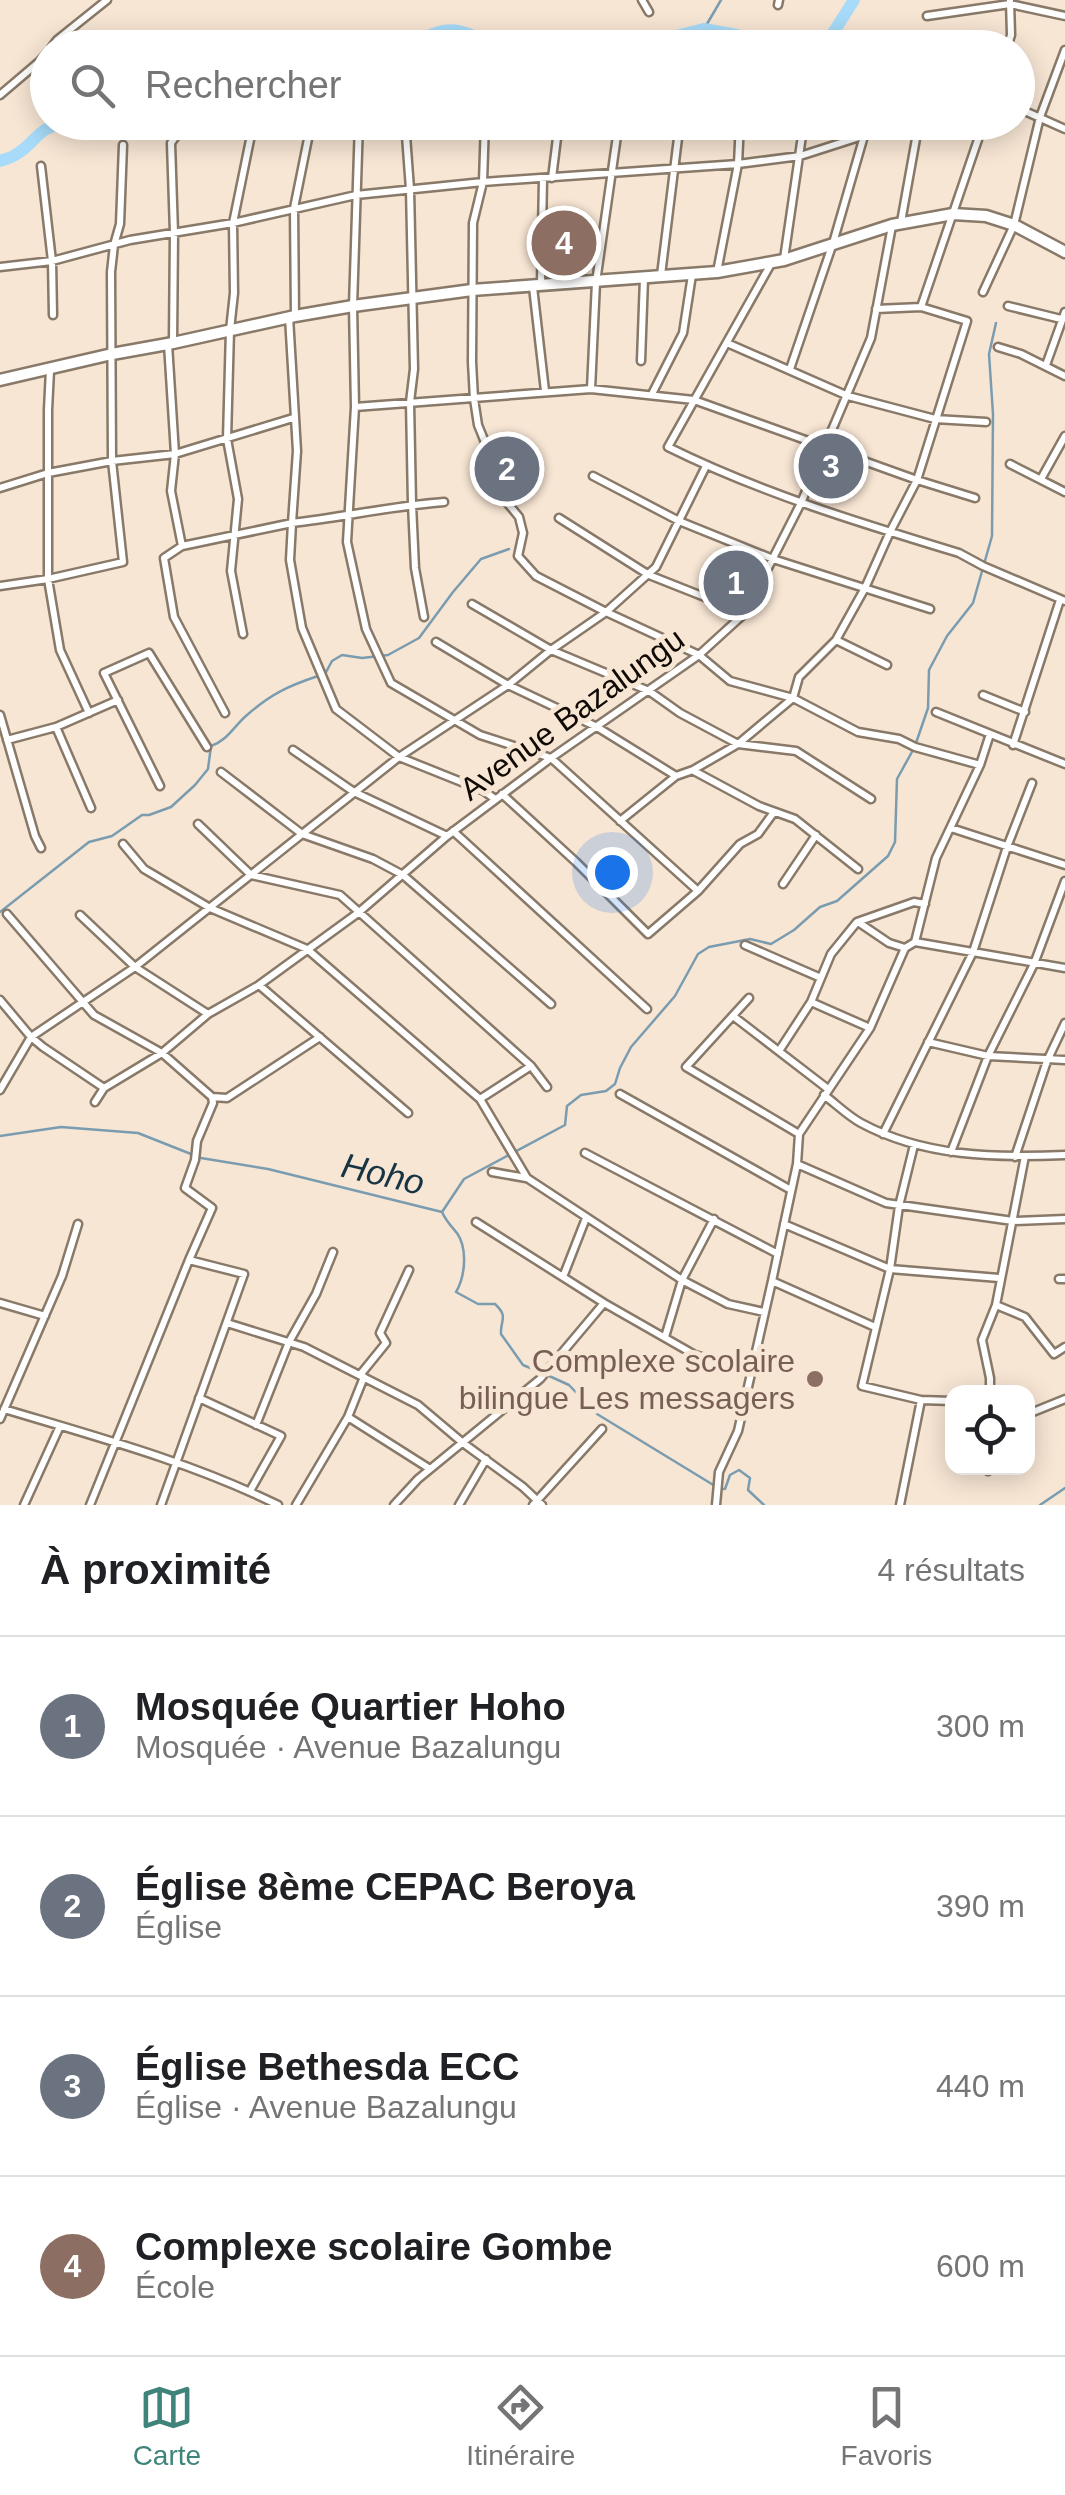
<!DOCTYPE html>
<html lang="fr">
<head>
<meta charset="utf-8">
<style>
	:root { --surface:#fff; --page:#f2f2f2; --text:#202124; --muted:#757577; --line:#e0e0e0; --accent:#3e847b }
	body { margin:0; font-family:Helvetica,sans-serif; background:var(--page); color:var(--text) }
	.controls { position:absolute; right:30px; bottom:30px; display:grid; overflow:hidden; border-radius:20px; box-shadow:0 5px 25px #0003 }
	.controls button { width:90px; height:90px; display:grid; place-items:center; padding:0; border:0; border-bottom:2px solid var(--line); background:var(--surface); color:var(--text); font:50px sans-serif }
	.you { position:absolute; left:612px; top:872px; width:35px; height:35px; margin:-25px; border:8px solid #fff; border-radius:50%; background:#1a73e8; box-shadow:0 0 0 15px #1a73e833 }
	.badge { display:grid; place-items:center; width:65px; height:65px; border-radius:50%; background:var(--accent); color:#fff; font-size:32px; font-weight:700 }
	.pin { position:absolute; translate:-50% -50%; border:5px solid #fff; box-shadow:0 2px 10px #0006 }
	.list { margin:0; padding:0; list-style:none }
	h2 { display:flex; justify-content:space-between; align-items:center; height:130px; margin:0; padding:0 40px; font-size:42px }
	h2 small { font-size:32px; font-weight:400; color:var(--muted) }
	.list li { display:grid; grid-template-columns:65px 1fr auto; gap:30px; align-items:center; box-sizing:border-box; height:180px; padding:0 40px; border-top:2px solid var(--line) }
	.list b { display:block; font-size:38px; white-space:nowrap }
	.list p { margin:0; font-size:32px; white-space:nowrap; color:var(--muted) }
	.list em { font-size:32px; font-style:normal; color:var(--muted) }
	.icon { flex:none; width:55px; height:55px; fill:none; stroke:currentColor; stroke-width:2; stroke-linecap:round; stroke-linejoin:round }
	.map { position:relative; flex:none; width:1065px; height:1505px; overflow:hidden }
	.search { position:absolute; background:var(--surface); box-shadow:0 5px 25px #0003; left:30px; right:30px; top:30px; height:110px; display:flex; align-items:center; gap:25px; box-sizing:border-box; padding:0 35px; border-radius:55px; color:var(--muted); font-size:38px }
	.sheet { height:850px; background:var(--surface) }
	nav { display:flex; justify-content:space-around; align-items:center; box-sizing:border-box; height:140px; border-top:2px solid var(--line); background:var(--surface); font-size:28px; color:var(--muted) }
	nav a { display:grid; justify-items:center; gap:5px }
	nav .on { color:var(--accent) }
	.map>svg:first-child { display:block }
</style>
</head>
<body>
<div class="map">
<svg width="1065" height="1505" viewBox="0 0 1065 1505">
	<rect width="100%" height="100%" fill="#f8e6d4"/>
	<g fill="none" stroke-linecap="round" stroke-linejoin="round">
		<path stroke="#7a9cb0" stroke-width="2.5" d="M 704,29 L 721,0
			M 325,674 L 332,661 L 342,655 L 362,658 L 388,655 L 419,638 L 453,592 L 481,559 L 509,549
			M 916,743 L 928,708 L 929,670 L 947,636 L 973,603 L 992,536 L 993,414 L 989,354 L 996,323
			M 0,912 L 89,842 L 112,836 L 142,815 L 149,815 L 171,807 L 195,785 L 208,769 L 211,746 C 228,740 234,726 247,715 C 271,694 288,686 318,676
			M 0,1136 L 61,1127 L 138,1133 L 201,1158 L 268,1169 L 442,1212 C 446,1221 451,1226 457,1233 C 468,1249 465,1277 456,1292 L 478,1304 L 495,1304 C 509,1317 500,1320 501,1334 L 523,1365 L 540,1372
			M 442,1212 L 464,1179 L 565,1125 L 567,1106 L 581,1095 L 606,1091 L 615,1084 L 620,1068 L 631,1047 L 675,996 L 698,954 L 709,947 L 750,939 L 771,944 L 794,930 L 820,907 L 837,901 L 888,856 L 895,842 L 897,779 L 913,750
			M 547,1375 L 569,1385 L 597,1414 L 715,1486
			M 722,1489 L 725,1489 L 730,1475 L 739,1470 L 750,1478 L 748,1490 L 764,1505
			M 1040,1505 L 1065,1488"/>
		<path stroke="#a7dbf9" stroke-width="12" d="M 363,48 L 383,37 L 409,45 C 454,22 455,28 500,48
			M 556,48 L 592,37 L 612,43 L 636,46 L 704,29 L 737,35 L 748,48
			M 803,48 L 826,44 L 854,0
			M 0,161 C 5,159 11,158 15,155 C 38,142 36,126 68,123 C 103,120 138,149 169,122"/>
		<defs>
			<path id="street" d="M 642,0 L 649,12
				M 778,5 L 779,0
				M 927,16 L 1010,4 L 1065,16
				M 51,48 L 57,40 L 107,0
				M 1007,48 L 1011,35 L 1010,1
				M 0,95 L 40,61 L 48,52
				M 1018,108 L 1065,129
				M 359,122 L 353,306 L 355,407 L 347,542 L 366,629 L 391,683 L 480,735 L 551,758 L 698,891
				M 405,122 L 410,189 L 414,369 L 410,402 L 412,504 L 415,568 L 424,617
				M 485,122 L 483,182 L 473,223 L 472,362 L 474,399 L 478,425 L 495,467 L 505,500 L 519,517 L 523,533 L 518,556 L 536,576 L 606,612 L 699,655 L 730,681 L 793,698 L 858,732 L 899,739 L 915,747 L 980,765
				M 41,166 L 52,261 L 53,315
				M 552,178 L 559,122
				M 901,222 L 919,122
				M 784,259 L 804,122
				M 772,262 L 668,447 C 761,493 860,523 959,553 L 983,566 L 1065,601
				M 0,267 L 52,261 L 130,240 L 233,223 L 356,195 L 483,182 L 738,164 L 800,156 L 906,122
				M 717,272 L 738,164 L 740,122
				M 661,275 L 680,122
				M 541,285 L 543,179
				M 533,287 L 545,391
				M 983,292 L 1014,225 L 1040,117 L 1065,50
				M 1008,306 L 1061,319
				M 921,307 L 984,122
				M 295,316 L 294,208 L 309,134
				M 173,342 L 174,233 L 171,143 L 179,132 L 212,122
				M 727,343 L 848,396 L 935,419 L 986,422
				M 168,344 L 175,454 L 171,491 L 182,546
				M 998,347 L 1021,354 L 1065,376
				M 641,361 L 644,278
				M 1046,365 L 1065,312
				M 790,369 L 833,243 L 864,136 L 864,122
				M 50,370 L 48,410 L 48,579 L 60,650 L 89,713
				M 591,389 L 596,282 L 619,122
				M 652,394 L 683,333 L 692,275
				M 355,407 L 591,389 L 694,400 L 917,480 L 975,498
				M 1010,464 L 1065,492
				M 593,476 L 679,521 L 773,559 L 930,609
				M 1041,479 L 1065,436
				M 0,488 L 48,473 L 112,461 L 175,454 L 293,418
				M 444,502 C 393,506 343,517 292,523 L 290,560 L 302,628 L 336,709 L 399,757 L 484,791 L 495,799
				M 559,518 L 649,575 L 745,613
				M 0,586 L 48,579 L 123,562 L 112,461 L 111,272 L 114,245 L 120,224 L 123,145
				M 472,604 L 551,650 L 649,691 L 680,713 L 738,744 L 796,751 L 871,799
				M 243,634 L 231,571 L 238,499 L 227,439 L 230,330 L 234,293 L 233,223 L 251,135 L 250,122
				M 836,640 L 887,665
				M 436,642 L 508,685 L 597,727 L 676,776
				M 983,695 L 1025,712
				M 936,712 L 1065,764
				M 225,713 L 174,617 L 164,558 L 182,546 L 292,523 L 297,451 L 289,317
				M 0,715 L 35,836 L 41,848
				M 56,727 L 91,808
				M 7,740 L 56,727 L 118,700
				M 1013,745 L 1060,600
				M 293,750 L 354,792 L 447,836
				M 694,771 L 759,806 L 795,819 L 858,869
				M 221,772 L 302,834 L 373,859 L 403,875 L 551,1004
				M 160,786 L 104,673 L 149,653 L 207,747
				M 502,794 L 576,862 L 648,934 L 698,891 L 740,844 L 758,834 L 774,812
				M 620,821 L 676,776 L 693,770 L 738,744 L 793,698 L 799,677 L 836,640 L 865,588 L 890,532 L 917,480 L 967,321 L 921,307 L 876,309
				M 198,824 L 251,875 L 340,895 L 531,1066 L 547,1087
				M 951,828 L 1065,865
				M 453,831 L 647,1009
				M 123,844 L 144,869 L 210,908 L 307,949 L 480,1099 L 527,1178 L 682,1280 L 728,1304 L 764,1312
				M 783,884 L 816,835
				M 7,914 L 94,1015 L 162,1053 L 212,1097 L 213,1103 L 197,1141 L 195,1160 L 185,1188 L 212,1208 L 189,1260 L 90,1505
				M 80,915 L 135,967 L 208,1014
				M 858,922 L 889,943 L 905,948
				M 915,942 L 936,858 L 980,765 L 990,734
				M 745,945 L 821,978
				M 259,985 L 408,1113
				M 749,998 L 686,1067 L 799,1134
				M 0,1000 L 31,1037 L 43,1047 L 104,1088
				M 811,1002 L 870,1028
				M 733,1016 L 828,1089
				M 928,1042 L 988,1056 L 1065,1060
				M 779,1051 L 811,1002 L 831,954 L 857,922 L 914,902 L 925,904
				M 0,1090 L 31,1037 L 135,967 L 399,757 L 508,685 L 551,650 L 606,612 L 656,567 L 706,466
				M 620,1094 L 791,1190
				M 824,1095 C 836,1104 848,1116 861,1123 C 924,1157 996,1158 1065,1155
				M 212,1097 L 227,1098 L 320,1037
				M 480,1099 L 531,1066
				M 95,1102 L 104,1088 L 162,1053 L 208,1014 L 259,985 L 358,913 L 447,836 L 551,758 L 699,655 L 745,613 L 801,503 L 871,338 L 892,226
				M 883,1134 L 973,952 L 1007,847 L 1032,783
				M 914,1145 L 899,1206 L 890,1269 L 862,1386 L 921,1400 L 952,1401
				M 951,1152 L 988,1056 L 1034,964 L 1065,881
				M 585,1153 L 778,1254
				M 1015,1157 L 1047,1061 L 1065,1023
				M 797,1164 L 886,1203 L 1013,1221 L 1065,1219
				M 492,1172 L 526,1178
				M 476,1222 L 604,1303 L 695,1355 L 750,1371
				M 784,1224 L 890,1269 L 999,1278
				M 563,1277 L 586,1218
				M 1059,1279 L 1065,1279
				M 772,1281 L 875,1327
				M 0,1303 L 45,1316
				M 996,1305 L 1025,1317 L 1054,1354 L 1065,1347
				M 227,1323 L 304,1347 L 418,1405 L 463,1443 L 523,1487 L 542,1505
				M 665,1337 L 682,1280 L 714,1219
				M 360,1375 L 386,1343 L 380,1333 L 409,1270
				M 986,1392 L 990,1386 L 990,1378 L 982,1340 L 996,1305 L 1025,1156
				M 199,1398 L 281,1436 L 250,1491
				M 4,1409 C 97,1437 191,1462 278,1505
				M 1028,1414 L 1065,1399
				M 348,1417 L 430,1469
				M 0,1419 L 62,1276 L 78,1224
				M 256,1425 L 289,1342 L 316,1294 L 333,1252
				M 987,1468 L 988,1471
				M 24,1505 L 60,1426
				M 161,1505 L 244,1274 L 189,1260
				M 296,1505 L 348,1417 L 364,1377
				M 394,1505 L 418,1479 L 540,1379 L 604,1303
				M 459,1505 L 486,1459
				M 533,1505 L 602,1429
				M 716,1505 L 719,1472 L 738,1431 L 772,1281 L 797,1164 L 799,1134 L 870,1028 L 905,948 L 915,942 L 1065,968
				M 900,1505 L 921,1400"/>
			<path id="secondary" d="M 0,380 L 112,354 L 173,343 L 295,316 L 353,306 L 472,290 L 717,272 L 784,260 L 892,225 L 953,214 L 986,216 L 1014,225 L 1065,252"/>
		</defs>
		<use href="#street" stroke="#887968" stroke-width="11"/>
		<use href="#secondary" stroke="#887968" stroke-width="15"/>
		<use href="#street" stroke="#fff" stroke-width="6"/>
		<use href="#secondary" stroke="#fff" stroke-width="10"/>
	</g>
	<circle fill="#8d6e63" stroke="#f8e6d4" stroke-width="4" cx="815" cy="1379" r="10"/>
	<g text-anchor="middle" stroke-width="10" stroke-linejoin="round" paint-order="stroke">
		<g font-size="32" fill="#100a05" stroke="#f8e6d4">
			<text transform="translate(572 714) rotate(-36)" y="11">Avenue Bazalungu</text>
		</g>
		<g font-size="32" fill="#785e54" stroke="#f8e6d4" text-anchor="end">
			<text x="795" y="1372">Complexe scolaire<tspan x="795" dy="37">bilingue Les messagers</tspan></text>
		</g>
		<g font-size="35" font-style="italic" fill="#163444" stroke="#f8e6d4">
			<text transform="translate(383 1174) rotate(13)" y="12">Hoho</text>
		</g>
	</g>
</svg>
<div class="controls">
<button><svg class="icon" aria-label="locate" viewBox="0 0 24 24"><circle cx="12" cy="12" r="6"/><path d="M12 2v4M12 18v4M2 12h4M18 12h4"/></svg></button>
</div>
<div class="you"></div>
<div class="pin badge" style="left:736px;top:583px;background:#6b7280">1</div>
<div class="pin badge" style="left:507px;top:469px;background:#6b7280">2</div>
<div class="pin badge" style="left:831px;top:466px;background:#6b7280">3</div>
<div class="pin badge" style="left:564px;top:243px;background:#8d6e63">4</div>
<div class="search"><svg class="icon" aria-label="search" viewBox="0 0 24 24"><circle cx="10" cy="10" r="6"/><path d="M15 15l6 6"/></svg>Rechercher</div>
</div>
<section class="sheet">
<h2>À proximité<small>4 résultats</small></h2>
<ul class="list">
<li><span class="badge" style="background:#6b7280">1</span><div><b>Mosquée Quartier Hoho</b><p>Mosquée · Avenue Bazalungu</p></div><em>300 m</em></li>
<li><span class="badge" style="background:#6b7280">2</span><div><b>Église 8ème CEPAC Beroya</b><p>Église</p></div><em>390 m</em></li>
<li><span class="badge" style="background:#6b7280">3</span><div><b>Église Bethesda ECC</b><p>Église · Avenue Bazalungu</p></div><em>440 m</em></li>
<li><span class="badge" style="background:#8d6e63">4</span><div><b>Complexe scolaire Gombe</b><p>École</p></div><em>600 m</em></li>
</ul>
</section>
<nav>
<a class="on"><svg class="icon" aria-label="map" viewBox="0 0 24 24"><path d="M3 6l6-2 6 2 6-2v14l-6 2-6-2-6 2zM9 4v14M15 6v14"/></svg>Carte</a>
<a><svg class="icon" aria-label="directions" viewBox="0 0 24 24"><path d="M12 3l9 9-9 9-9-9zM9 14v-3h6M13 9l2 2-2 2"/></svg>Itinéraire</a>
<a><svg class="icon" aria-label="saved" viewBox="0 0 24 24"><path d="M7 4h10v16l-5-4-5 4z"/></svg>Favoris</a>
</nav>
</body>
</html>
